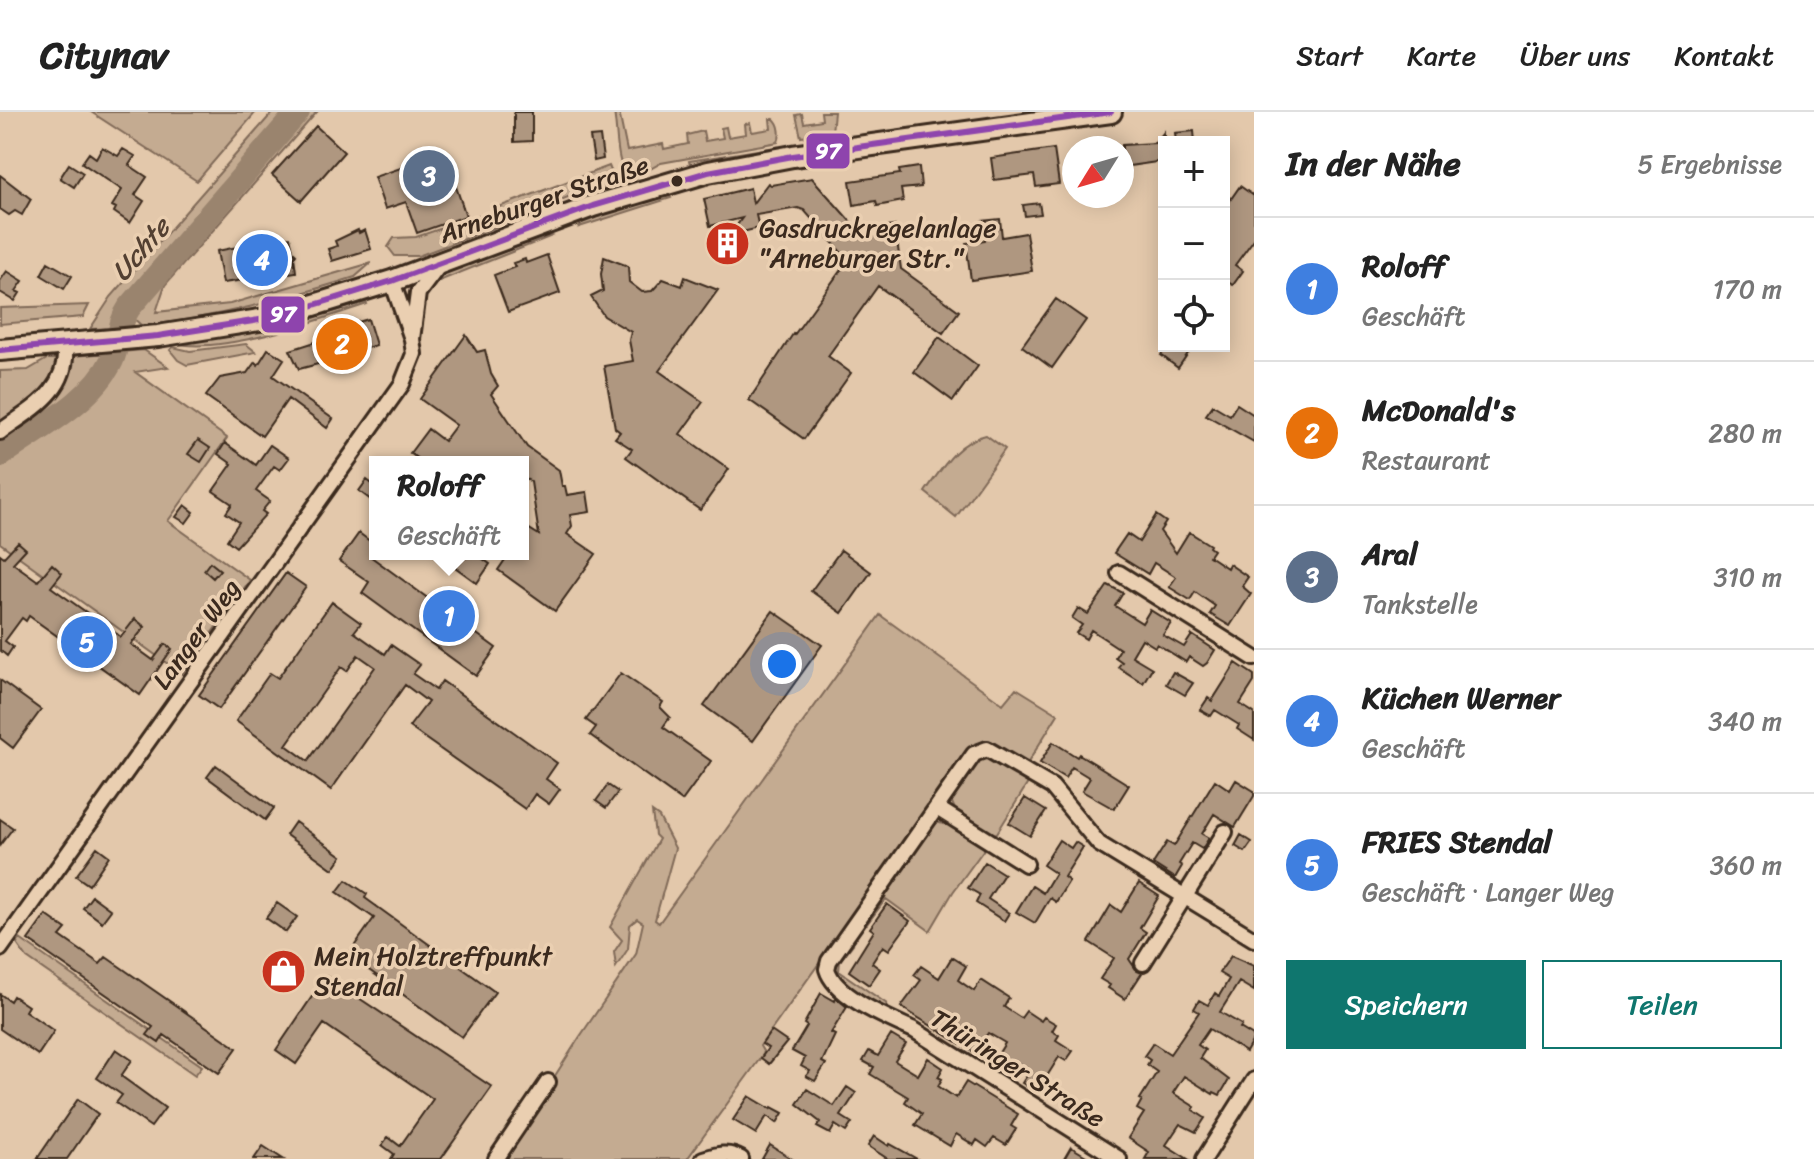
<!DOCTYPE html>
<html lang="de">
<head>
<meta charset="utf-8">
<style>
	:root { --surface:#fff; --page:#f6f6f6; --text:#222; --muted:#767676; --line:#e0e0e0; --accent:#0f766e }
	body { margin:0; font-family:Sriracha,sans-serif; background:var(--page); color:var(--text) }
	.controls { position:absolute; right:24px; top:24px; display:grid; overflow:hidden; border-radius:0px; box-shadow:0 4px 20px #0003 }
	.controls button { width:72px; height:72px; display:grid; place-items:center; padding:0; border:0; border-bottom:2px solid var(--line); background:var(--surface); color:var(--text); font:40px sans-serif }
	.compass { position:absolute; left:1062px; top:24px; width:72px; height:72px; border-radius:50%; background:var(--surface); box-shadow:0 4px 20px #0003; rotate:233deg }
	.you { position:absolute; left:782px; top:552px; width:28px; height:28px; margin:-20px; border:6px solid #fff; border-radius:50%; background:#1a73e8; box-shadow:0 0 0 12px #1a73e833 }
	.badge { display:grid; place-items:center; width:52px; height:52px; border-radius:50%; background:var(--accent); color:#fff; font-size:26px; font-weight:700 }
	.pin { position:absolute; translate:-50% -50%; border:4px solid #fff; box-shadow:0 2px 8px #0006 }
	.popup { position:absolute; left:369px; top:344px; width:160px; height:104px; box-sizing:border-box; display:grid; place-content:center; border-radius:0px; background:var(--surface); filter:drop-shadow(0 2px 6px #0005); font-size:26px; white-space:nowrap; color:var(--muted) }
	.popup b { font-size:30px; color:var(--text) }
	.popup::after { content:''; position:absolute; left:50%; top:100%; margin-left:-16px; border:16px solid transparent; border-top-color:var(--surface) }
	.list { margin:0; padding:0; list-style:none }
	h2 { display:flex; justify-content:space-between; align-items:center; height:104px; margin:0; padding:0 32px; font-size:34px }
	h2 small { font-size:26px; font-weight:400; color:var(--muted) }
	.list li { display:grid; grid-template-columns:52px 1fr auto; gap:24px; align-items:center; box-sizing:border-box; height:144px; padding:0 32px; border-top:2px solid var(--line) }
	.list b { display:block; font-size:30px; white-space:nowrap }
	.list p { margin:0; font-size:26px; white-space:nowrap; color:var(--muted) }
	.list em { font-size:26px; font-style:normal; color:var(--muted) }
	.actions { display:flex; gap:16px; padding:24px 32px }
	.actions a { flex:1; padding:18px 0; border:2px solid var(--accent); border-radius:0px; text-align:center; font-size:28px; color:var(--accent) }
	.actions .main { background:var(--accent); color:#fff }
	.icon { flex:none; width:44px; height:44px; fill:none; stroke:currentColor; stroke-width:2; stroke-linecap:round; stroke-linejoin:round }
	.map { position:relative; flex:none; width:1254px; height:1047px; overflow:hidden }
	header { display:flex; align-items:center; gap:48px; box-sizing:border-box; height:112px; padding:0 40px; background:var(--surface); border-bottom:2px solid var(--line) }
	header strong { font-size:38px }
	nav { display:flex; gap:44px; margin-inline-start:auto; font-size:28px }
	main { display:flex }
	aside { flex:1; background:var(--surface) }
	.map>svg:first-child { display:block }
</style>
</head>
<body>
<header>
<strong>Citynav</strong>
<nav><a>Start</a><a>Karte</a><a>Über uns</a><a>Kontakt</a></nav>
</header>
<main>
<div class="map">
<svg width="1254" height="1047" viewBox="0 0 1254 1047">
	<rect width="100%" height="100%" fill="#e3c8ab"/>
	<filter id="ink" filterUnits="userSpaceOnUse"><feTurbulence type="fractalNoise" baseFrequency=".0125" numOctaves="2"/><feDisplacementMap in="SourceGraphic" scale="16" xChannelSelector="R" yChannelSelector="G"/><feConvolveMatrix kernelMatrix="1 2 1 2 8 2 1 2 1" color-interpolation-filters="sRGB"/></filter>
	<g filter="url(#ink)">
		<path fill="#c4ab91" stroke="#806a58" stroke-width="2" d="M 91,0 L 256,0 L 197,69 Z
			M 273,0 L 317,0 L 165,173 L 156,200 L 230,192 L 371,151 L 355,165 C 285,187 216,206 142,214 L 132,205 L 127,216 L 90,217 L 111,185 Z
			M 614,0 L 619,0 L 627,39 L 663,32 L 664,37 L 688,32 L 687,23 L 703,19 L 705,29 L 723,26 L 721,16 L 726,15 L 728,25 L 746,22 L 745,12 L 750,11 L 752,20 L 771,17 L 770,7 L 774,7 C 780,12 781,23 778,30 L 661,51 L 629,69 C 615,49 618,23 614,0 Z
			M 821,0 L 834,0 L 832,20 L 801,25 L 796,3 L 802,2 L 804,11 L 822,8 Z
			M 776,35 L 771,40 L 690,53 L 689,49 Z
			M 609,54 L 614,66 L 612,76 L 588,83 L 568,85 L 516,106 L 496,96 Z
			M 670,84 L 671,86 L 579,115 L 583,107 L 646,87 Z
			M 478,104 L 493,111 L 496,115 L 418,144 L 395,144 L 388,135 L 394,126 L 416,125 Z
			M 547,122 L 552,124 L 434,171 L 434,168 L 446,161 Z
			M 366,190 L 367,192 C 318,208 223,243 174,231 L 235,224 L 285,214 Z
			M 89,193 L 83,205 L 0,212 L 0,196 Z
			M 246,232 L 256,240 L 187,253 L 178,248 L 170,238 L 173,235 L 190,239 Z
			M 144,238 L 168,255 L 135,260 L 227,326 L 168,409 L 250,468 L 182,562 L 0,431 L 0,326 L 32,304 L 72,244 Z
			M 47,247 L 60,247 C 62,271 18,299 0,312 L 0,259 L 28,258 Z
			M 986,323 L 1005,337 L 956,405 L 925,380 C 941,358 957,329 986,323 Z
			M 880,503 L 1003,592 L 1016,576 L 1058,602 L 1027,652 L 990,629 L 974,634 L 760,934 L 764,941 L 687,1047 L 502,1047 L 579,926 L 636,842 L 643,811 L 637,807 L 630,813 L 628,837 L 616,855 L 614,840 L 622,828 L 610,815 L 659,727 L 655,723 L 652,700 L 659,705 L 675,736 L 655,808 L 659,811 Z
			M 986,643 L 1027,666 L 1028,671 L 997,721 L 992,723 L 956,700 L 951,688 L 979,647 Z
			M 935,710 L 948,713 L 951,710 L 987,733 L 953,780 L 930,819 L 886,787 L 867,812 L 864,810 Z
			M 20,827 L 202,954 L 195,963 L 27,846 L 17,832 Z
			M 850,830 L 853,832 L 840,849 L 839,859 L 887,892 L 883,898 C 870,889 830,870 836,851 C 838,844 845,836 850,830 Z"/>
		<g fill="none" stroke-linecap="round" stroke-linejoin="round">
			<path stroke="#9a846e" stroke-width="24" d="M 0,344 C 36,318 92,290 112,248 C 120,230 118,212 129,196 L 298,0"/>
		</g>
		<path fill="#af9780" stroke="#3b2a1e" stroke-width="2" fill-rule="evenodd" d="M 514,0 L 532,0 L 532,29 L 514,30 Z
			M 316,14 L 344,40 L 301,89 L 272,63 Z
			M 1194,19 L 1195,30 L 1176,30 L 1175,21 Z
			M 1164,20 L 1164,49 L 1122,55 L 1122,33 L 1155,31 Z
			M 600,24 L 603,47 L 594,49 L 590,25 Z
			M 102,35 L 118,44 L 123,37 L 135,44 L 129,53 L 147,65 L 135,83 L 144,89 L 130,111 L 114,100 L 116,96 L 112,94 L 122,78 L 82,51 L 89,41 L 96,46 Z
			M 1054,37 L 1059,72 L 1036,75 L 1034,63 L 994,68 L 991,46 Z
			M 436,44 L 443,66 L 452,63 L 466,104 L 417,121 L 406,90 L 385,97 L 374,65 Z
			M 69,52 L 83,61 L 74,75 L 60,66 Z
			M 919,55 L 921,75 L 901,77 L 903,89 L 877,94 L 876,89 L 854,93 L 850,69 L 900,62 L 899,58 Z
			M 0,63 L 31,87 L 22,103 L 15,99 L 9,103 L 0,97 Z
			M 812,66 L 865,126 L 875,117 L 895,114 L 901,157 L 959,199 L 943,221 L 878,174 L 828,244 L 851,261 L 804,327 L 749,288 L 793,222 L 794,223 L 848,148 L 804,98 L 798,96 L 756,103 L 759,116 L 730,123 L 742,106 L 710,114 L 704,87 L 750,76 L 753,91 L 768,71 L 771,73 Z
			M 1240,74 L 1254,84 L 1254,127 L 1235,153 L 1243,159 L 1233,173 L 1224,168 L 1224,97 Z
			M 1039,91 L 1041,102 L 1025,104 L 1023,93 Z
			M 1000,107 L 1002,125 L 1026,121 L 1032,159 L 971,168 L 966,131 L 985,128 L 982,109 Z
			M 358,118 L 359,121 L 365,118 L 371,137 L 332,149 L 328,137 L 337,134 L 335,129 Z
			M 271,124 L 276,127 L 290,125 L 293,139 L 296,142 L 294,145 L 296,160 L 223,171 L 217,139 L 268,129 Z
			M 547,143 L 560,181 L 508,200 L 494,163 L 515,155 L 513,151 L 525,147 L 526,151 Z
			M 604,145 L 628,154 L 629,170 L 642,180 L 652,179 L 663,167 L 682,174 L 685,165 L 718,178 L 659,259 L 703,290 L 680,322 L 729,357 L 700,398 L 626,345 L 632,337 L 615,326 L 620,320 L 615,316 L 604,254 L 633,249 L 629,228 L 631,220 L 604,204 L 591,185 L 603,179 L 601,162 Z
			M 48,150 L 72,164 L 64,177 L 41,163 Z
			M 7,159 L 23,169 L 16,179 L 20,181 L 15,189 L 0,180 L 0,169 Z
			M 1056,187 L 1086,208 L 1052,256 L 1022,234 Z
			M 368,207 L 376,233 L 347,242 L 348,244 L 299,257 L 290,238 L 337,223 L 335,217 Z
			M 466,223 L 477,240 L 485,238 L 491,262 L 498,274 L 491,282 L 527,335 L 559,358 L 562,374 L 565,374 L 567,383 L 587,380 L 590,400 L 570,403 L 572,414 L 567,422 L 596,442 L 555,499 L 498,458 L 509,442 L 523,442 L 523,413 L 539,423 L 531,370 L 523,365 L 523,350 L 422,350 L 410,341 L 428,317 L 444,329 L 456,313 L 420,287 Z
			M 939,225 L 978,254 L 953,289 L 914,260 Z
			M 1167,234 L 1193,234 L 1178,256 L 1161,243 Z
			M 268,237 L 284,247 L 273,264 L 333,307 L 327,316 L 288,287 L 262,324 L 206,284 L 220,266 L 247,261 L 255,250 L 258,253 Z
			M 1237,292 L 1254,303 L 1254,330 L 1206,303 L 1213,293 L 1230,303 Z
			M 198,328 L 210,336 L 201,350 L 188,342 Z
			M 225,331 L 256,353 L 270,333 L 289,346 L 280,358 L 274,354 L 256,379 L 270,389 L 262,399 L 266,402 L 236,435 L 227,428 L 239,410 L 226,401 L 232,392 L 213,379 L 232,352 L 218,342 Z
			M 367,368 L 375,374 L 375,391 L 359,379 Z
			M 185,393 L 194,400 L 186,411 L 176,405 Z
			M 1156,403 L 1166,410 L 1160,419 L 1176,441 L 1189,420 L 1210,433 L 1209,435 L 1213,438 L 1209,444 L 1227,456 L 1229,452 L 1248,465 L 1242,474 L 1251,482 L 1230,514 L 1210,502 L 1215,494 L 1195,480 L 1190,488 L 1169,475 L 1176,465 L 1154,451 L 1148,462 L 1114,441 L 1127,422 L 1139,430 Z
			M 359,421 L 375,433 L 370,444 L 496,536 L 476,564 L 362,481 L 369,470 L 339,449 Z
			M 18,430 L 26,437 L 13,451 L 38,469 L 52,452 L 62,461 L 51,475 L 121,525 L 135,507 L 145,515 L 131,532 L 153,548 L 165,532 L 172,537 L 140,583 L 29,504 L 26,509 L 22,506 L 5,529 L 13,535 L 7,544 L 0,538 L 0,442 L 4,445 Z
			M 841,438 L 871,460 L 842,501 L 811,479 Z
			M 437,442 L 476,442 L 490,452 L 477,471 Z
			M 210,450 L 220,458 L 213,466 L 204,458 Z
			M 286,461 L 306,475 L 219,597 L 199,583 Z
			M 1108,473 L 1123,481 L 1115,494 L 1142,511 L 1150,498 L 1171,511 L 1163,523 L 1184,535 L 1192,523 L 1215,538 L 1207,551 L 1203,554 L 1189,545 L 1186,550 L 1157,532 L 1155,535 L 1142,527 L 1132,544 L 1152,556 L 1143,571 L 1118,555 L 1122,550 L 1115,545 L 1120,537 L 1091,518 L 1086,527 L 1076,521 L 1082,513 L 1072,506 L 1078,496 L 1088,502 Z
			M 332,490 L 361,511 L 354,520 L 385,542 L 391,533 L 420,553 L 413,562 L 436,578 L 442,569 L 557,651 L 546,667 L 560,677 L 549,692 L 535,682 L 525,697 L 409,615 L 428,590 L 405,573 L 331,678 L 236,609 L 270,561 L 278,566 ZM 358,543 L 375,555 L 308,649 L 286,633 L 341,555 L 347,559 Z
			M 773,499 L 822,533 L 753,629 L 704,594 Z
			M 1236,551 L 1254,563 L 1254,570 L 1240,592 L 1254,601 L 1254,628 L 1237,617 L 1239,613 L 1215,598 L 1211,604 L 1200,598 L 1208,586 L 1212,589 Z
			M 1173,560 L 1193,571 L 1185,583 L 1166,572 Z
			M 621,561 L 663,590 L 660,595 L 670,605 L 663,615 L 711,649 L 682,689 L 590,623 L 596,615 L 586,608 Z
			M 0,568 L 41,598 L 13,636 L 0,626 Z
			M 1053,630 L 1077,645 L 1079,642 L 1129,673 L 1114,697 L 1082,679 L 1090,666 L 1072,655 L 1065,666 L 1040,651 Z
			M 216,653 L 274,696 L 265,708 L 207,665 Z
			M 1215,668 L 1230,678 L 1236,668 L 1254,679 L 1254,684 L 1235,715 L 1214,702 L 1202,722 L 1209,726 L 1202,737 L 1192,731 L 1179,752 L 1182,754 L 1175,766 L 1153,752 L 1167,730 L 1174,734 Z
			M 608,673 L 618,680 L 606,696 L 596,689 Z
			M 1025,686 L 1046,699 L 1030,724 L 1009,711 Z
			M 0,707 L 13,716 L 0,733 Z
			M 295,710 L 342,744 L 333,757 L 286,723 Z
			M 1241,723 L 1252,730 L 1245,740 L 1235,734 Z
			M 1059,728 L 1071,736 L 1075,730 L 1083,735 L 1064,765 L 1069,769 L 1056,790 L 1050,786 L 1035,811 L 1016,800 L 1032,774 L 1043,781 L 1055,761 L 1043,753 Z
			M 97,735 L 109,744 L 89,773 L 76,764 Z
			M 985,750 L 1004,762 L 988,787 L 1009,801 L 1004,809 L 976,791 L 980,783 L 968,776 Z
			M 346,768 L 367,782 L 365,786 L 495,880 L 462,925 L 348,843 L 374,806 L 337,780 Z
			M 1139,771 L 1159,784 L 1140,816 L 1146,820 L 1129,847 L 1137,859 L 1142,861 L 1125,887 L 1108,876 L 1110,873 L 1100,867 L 1114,846 L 1089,830 L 1111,793 L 1121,800 Z
			M 92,784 L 111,798 L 102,810 L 83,796 Z
			M 277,791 L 297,805 L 286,820 L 266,806 Z
			M 887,792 L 910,809 L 889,838 L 883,834 L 872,851 L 880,857 L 869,873 L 849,859 L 874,819 L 870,816 Z
			M 46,803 L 66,817 L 60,824 L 100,852 L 106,845 L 237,936 L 219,961 L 164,923 L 159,931 L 147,923 L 153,915 L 28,828 Z
			M 1231,844 L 1254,854 L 1254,879 L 1239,870 L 1220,900 L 1242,913 L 1240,916 L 1253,924 L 1253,928 L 1246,940 L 1209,917 L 1198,933 L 1205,938 L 1200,946 L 1229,968 L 1220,983 L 1214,980 L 1213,982 L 1184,964 L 1173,981 L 1195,995 L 1193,998 L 1205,1006 L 1196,1020 L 1180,1012 L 1166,1033 L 1188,1047 L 1145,1047 L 1149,1040 L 1128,1026 L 1144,1001 L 1137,997 L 1142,988 L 1140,987 L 1157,960 L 1147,953 L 1150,948 L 1144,944 L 1153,931 L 1170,942 L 1199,900 L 1194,897 L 1199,888 L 1208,893 L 1215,881 L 1219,884 L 1229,867 L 1219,861 Z
			M 952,845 L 966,854 L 958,868 L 974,879 L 981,868 L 1009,886 L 1004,895 L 1021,906 L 1026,899 L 1041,909 L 1044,905 L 1056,912 L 1052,919 L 1059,923 L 1056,928 L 1073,939 L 1066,949 L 1059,945 L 1037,980 L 1022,971 L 1030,959 L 1014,949 L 1006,960 L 992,952 L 1005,931 L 988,921 L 975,941 L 901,895 L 921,868 L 914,863 L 921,854 L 939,866 Z
			M 326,864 L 492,975 L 441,1047 L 391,1047 L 394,1042 L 382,1033 L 388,1025 L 400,1034 L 433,987 L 324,912 L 296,952 L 276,938 Z
			M 821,881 L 835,889 L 836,886 L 847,895 L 831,921 L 835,923 L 822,950 L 826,952 L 815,969 L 806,964 L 810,959 L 801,954 L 805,946 L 792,939 L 807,914 L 804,912 Z
			M 0,882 L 10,889 L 13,884 L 28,894 L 25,899 L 54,919 L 38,943 L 0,917 Z
			M 771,919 L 787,930 L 769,952 L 761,946 L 768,936 L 762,932 Z
			M 891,923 L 906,932 L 895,949 L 918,963 L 928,946 L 943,956 L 938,965 L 942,967 L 938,974 L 956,986 L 966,970 L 1018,1002 L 1011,1014 L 1016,1017 L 1006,1033 L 994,1026 L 987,1035 L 977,1028 L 974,1033 L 956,1022 L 950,1034 L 915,1013 L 922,1002 L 905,990 L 908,985 L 870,962 L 874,955 L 863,949 L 869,939 L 878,944 Z
			M 116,937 L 132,948 L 121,964 L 165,996 L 151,1015 L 116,991 L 122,983 L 97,966 Z
			M 847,975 L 856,981 L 841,1004 L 852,1011 L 846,1020 L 835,1013 L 830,1022 L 817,1015 L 820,1010 L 797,992 L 807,977 L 834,994 Z
			M 749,984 L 771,997 L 772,995 L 783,1001 L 777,1011 L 767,1004 L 756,1022 L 733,1008 Z
			M 78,987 L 98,1002 L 67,1047 L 37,1047 Z
			M 874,1024 L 889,1034 L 890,1032 L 917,1047 L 888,1047 L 868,1034 Z
			M 770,1033 L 792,1047 L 762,1047 Z
			M 263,1034 L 283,1047 L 254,1047 Z
			M 1071,1035 L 1091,1047 L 1064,1047 Z"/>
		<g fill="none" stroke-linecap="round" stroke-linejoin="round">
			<defs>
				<path id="minor" d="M 412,227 L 418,181 L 440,152
					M 0,320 C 33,296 69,279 65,233
					M 1119,461 L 1254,546
					M 937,696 L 1026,752
					M 0,837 L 402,272 L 414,242 L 412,227 L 392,169
					M 1143,851 L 1225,720
					M 496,1047 L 548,970
					M 703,1047 C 716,1043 728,1039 741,1047
					M 1119,1047 L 914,918 C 888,906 835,885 827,857 L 829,849 L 974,642 L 987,637 L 1052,675 L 1099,732 L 1254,827
					M 1204,1047 L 1254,968"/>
				<path id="secondary" d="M 0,238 L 158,224 L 272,206 L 392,169 L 593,94 L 708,60 L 793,44 L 1111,0"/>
			</defs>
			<use href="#minor" stroke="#3b2a1e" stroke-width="20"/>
			<use href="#secondary" stroke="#3b2a1e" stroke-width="26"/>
			<use href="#minor" stroke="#eacfb1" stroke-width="14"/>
			<use href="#secondary" stroke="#eacfb1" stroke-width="20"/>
			<defs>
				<path id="bus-1" d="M 0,238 L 158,224 L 272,206 L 392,169 L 593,94 L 708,60 L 793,44 L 1111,0"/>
			</defs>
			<use href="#bus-1" stroke="#eacfb1" stroke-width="12"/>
			<use href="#bus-1" stroke="#8e44ad" stroke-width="6"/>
		</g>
	</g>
	<defs>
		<symbol id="building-disc" viewBox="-11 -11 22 22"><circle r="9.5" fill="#c8321e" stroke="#eacfb1"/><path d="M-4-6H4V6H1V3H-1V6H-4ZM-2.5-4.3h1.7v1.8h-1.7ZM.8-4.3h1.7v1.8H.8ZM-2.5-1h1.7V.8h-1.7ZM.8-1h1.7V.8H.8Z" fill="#fff"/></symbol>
		<symbol id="shop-disc" viewBox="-11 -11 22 22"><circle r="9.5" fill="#c8321e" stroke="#eacfb1"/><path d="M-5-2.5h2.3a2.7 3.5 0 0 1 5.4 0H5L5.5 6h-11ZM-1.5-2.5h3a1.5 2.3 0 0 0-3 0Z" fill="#fff"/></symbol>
	</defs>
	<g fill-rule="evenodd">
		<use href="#building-disc" x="702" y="106" width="51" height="51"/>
		<use href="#shop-disc" x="258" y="834" width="51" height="51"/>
	</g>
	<circle fill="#3b2a1e" stroke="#eacfb1" stroke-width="3" cx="677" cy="69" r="7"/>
	<g text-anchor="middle" stroke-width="7" stroke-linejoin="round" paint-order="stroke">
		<g font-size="26" fill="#3b2a1e" stroke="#eacfb1">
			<text transform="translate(544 87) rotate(-19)" y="9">Arneburger Straße</text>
			<text transform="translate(196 522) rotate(-54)" y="9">Langer Weg</text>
			<text transform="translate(1018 956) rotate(32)" y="9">Thüringer Straße</text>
		</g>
		<g font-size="26" fill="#3b2a1e" stroke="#eacfb1" text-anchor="start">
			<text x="759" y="125">Gasdruckregelanlage<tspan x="759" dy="30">"Arneburger Str."</tspan></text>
			<text x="314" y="853">Mein Holztreffpunkt<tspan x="314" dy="30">Stendal</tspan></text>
		</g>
		<g font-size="28" font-style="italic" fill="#534032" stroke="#eacfb1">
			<text transform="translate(140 137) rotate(-49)" y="10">Uchte</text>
		</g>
	</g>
	<g stroke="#eacfb1" stroke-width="3">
		<rect x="805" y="20" width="46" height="38" rx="8" fill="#8e44ad"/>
		<rect x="260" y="183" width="46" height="39" rx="8" fill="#8e44ad"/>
	</g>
	<g font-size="22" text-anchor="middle" font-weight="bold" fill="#fff">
		<text x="828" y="47">97</text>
		<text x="283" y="210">97</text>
	</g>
</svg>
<div class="controls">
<button>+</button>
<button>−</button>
<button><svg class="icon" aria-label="locate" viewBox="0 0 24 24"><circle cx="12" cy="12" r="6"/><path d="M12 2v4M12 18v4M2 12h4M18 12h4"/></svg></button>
</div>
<svg class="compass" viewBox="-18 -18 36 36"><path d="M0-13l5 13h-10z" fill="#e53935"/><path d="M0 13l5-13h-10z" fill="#767676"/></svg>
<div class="you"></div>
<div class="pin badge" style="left:449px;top:504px;background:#3f7fe0">1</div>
<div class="popup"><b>Roloff</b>Geschäft</div>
<div class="pin badge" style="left:342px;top:232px;background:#e8710a">2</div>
<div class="pin badge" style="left:429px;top:64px;background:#5c6f8a">3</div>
<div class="pin badge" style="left:262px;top:148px;background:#3f7fe0">4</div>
<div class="pin badge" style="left:87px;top:530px;background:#3f7fe0">5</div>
</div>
<aside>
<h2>In der Nähe<small>5 Ergebnisse</small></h2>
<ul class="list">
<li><span class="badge" style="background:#3f7fe0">1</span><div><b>Roloff</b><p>Geschäft</p></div><em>170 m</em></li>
<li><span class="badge" style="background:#e8710a">2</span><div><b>McDonald's</b><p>Restaurant</p></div><em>280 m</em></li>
<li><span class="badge" style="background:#5c6f8a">3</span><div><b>Aral</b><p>Tankstelle</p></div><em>310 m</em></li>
<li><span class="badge" style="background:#3f7fe0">4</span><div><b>Küchen Werner</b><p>Geschäft</p></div><em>340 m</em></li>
<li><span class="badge" style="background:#3f7fe0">5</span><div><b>FRIES Stendal</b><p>Geschäft · Langer Weg</p></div><em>360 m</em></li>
</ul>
<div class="actions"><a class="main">Speichern</a><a>Teilen</a></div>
</aside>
</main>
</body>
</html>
